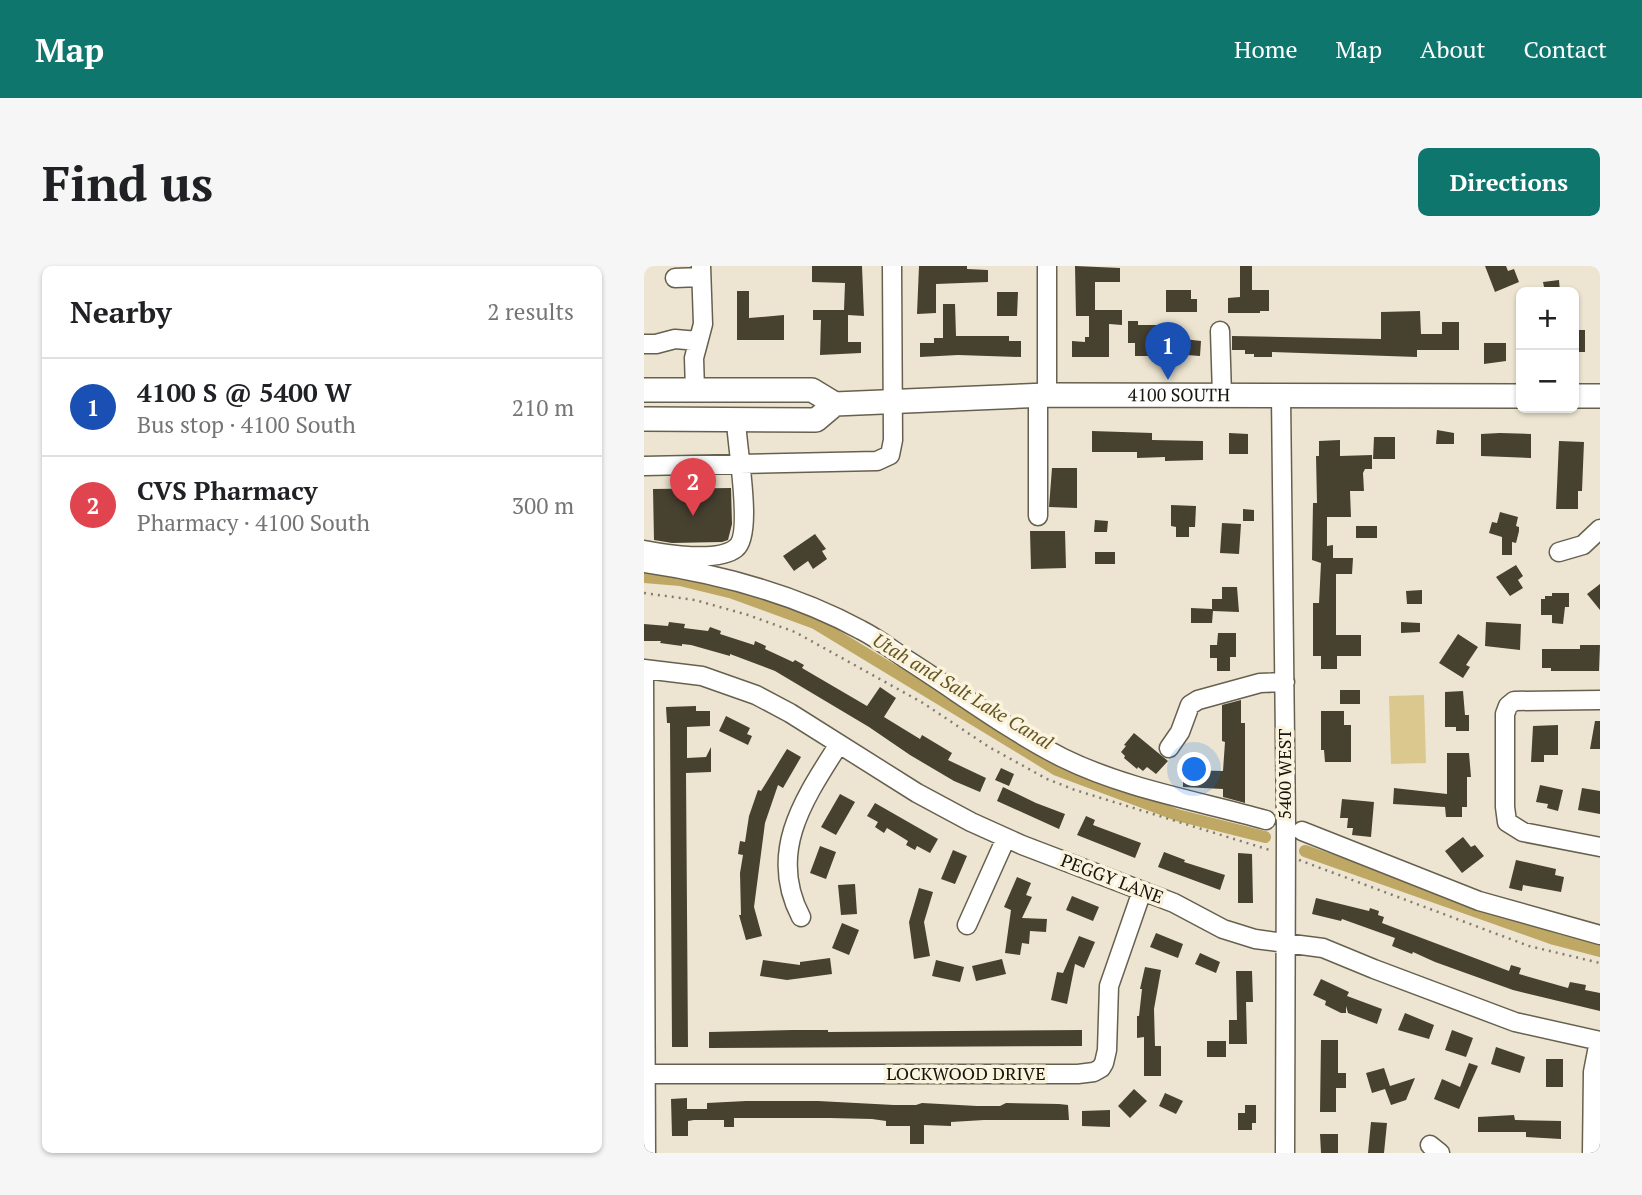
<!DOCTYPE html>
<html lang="en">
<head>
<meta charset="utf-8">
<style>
	:root { --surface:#fff; --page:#f6f6f6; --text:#202124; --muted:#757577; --line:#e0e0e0; --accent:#0f766e }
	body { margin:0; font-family:"PT Serif",serif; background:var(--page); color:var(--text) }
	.controls { position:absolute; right:21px; top:21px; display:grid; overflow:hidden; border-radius:10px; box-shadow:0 2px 5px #0004 }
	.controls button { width:63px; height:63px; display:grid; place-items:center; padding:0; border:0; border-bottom:2px solid var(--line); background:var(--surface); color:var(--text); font:35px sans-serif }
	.you { position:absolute; left:551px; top:504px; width:24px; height:24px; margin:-18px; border:5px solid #fff; border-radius:50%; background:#1a73e8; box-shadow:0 0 0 10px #1a73e833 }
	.badge { display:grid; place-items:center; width:46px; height:46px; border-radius:50%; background:var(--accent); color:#fff; font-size:23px; font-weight:700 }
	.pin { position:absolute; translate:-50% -58px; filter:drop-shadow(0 2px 4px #0008) }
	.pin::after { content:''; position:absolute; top:37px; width:24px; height:21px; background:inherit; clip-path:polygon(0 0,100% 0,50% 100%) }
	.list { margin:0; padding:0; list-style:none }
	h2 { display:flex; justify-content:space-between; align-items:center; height:91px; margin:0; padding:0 28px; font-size:30px }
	h2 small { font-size:23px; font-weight:400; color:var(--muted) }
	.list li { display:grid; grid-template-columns:46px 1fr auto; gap:21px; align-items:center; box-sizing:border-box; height:98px; padding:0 28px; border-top:2px solid var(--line) }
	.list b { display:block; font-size:26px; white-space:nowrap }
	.list p { margin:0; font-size:23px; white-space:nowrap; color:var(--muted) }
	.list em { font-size:23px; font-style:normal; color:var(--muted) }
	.map { position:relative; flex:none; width:956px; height:887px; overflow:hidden; border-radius:10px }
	header { display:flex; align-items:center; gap:42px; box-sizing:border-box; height:98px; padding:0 35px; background:var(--accent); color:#fff }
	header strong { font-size:33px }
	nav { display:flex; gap:38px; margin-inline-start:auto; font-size:24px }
	.intro { display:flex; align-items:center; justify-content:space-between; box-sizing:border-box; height:168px; padding:0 42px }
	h1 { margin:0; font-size:49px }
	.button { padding:18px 32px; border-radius:10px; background:var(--accent); color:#fff; font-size:24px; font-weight:700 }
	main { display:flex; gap:42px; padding:0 42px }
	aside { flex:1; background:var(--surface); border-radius:10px; box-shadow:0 2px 5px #0004 }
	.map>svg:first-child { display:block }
</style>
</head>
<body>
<header>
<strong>Map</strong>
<nav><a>Home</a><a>Map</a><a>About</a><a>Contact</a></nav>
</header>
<div class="intro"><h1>Find us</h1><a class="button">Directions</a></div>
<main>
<aside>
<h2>Nearby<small>2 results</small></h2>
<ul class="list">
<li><span class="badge" style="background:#1a4fb4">1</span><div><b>4100 S @ 5400 W</b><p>Bus stop · 4100 South</p></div><em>210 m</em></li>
<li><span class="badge" style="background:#e0444e">2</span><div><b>CVS Pharmacy</b><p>Pharmacy · 4100 South</p></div><em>300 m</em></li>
</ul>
</aside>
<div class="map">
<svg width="956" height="887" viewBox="0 0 956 887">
	<rect width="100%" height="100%" fill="#ede5d1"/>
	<path fill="#dbc88f" d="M 780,429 L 782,497 L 747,498 L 745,430 Z"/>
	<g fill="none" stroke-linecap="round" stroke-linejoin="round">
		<path stroke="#bfa864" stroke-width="12" d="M 0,311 L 36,314 L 89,327 L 171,357 L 413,504 L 533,549 L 621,571
			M 661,585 L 910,673 L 956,685"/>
	</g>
	<path fill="#474130" d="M 168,0 L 218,0 L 220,50 L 204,49 L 204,76 L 217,76 L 217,87 L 176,89 L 177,54 L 169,54 L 169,44 L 200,44 L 201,17 L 168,16 Z
		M 275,0 L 323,0 L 323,3 L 344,4 L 344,16 L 292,18 L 292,47 L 273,48 Z
		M 431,0 L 476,2 L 476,16 L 451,16 L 451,44 L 478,44 L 478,59 L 465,58 L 465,91 L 428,91 L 428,75 L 441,76 L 441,71 L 445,71 L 445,50 L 432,50 Z
		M 596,0 L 608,0 L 608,24 L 625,24 L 625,45 L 616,45 L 616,47 L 584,47 L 584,32 L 596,31 Z
		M 841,0 L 862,0 L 864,5 L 870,3 L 875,16 L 851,26 Z
		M 915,14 L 916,26 L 901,26 L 899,16 Z
		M 522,24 L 547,24 L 547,33 L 553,33 L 553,46 L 522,46 Z
		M 93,25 L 105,25 L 105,52 L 140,49 L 140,74 L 93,74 Z
		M 353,26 L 374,26 L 373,50 L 353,50 Z
		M 299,38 L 311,38 L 312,70 L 365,70 L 365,75 L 377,75 L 377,91 L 314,89 L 276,91 L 276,77 L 290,77 L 290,72 L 299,72 Z
		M 776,45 L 777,68 L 798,68 L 798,56 L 815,56 L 815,84 L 773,84 L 773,91 L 628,86 L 628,91 L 610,91 L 610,88 L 601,88 L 601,84 L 588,84 L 588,70 L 737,73 L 737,46 Z
		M 484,55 L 494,55 L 494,59 L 513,59 L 512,75 L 506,75 L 506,90 L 491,90 L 491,77 L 484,77 Z
		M 930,64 L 941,64 L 941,86 L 930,86 Z
		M 531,70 L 540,70 L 540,73 L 557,75 L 556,90 L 529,88 Z
		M 840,77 L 862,77 L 862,95 L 840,98 Z
		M 793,164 L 810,167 L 810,178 L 792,178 Z
		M 448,165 L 508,167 L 508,174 L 559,175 L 559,194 L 521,195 L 521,191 L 493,192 L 493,186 L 448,186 Z
		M 585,167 L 604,168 L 604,188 L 585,188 Z
		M 856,167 L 887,168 L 887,192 L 837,190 L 837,168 Z
		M 730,171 L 751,171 L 751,193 L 729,193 Z
		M 696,174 L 696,190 L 728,189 L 728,203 L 721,203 L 719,207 L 720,225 L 706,225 L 707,251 L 683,251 L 683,280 L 689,279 L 689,292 L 709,292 L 708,308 L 692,308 L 692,369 L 717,369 L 717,390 L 693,390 L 693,403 L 677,403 L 677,390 L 669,390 L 669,337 L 675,337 L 677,297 L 668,294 L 669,237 L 673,237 L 672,190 L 675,190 L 675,175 Z
		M 915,175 L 940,176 L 938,225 L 934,225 L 934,243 L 912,243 Z
		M 408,202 L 433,202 L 433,242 L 405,241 Z
		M 87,222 L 88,258 L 84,274 L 78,276 L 28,277 L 10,274 L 9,223 Z
		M 527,239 L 552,240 L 551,261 L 545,261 L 545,271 L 532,271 L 532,261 L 527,260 Z
		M 599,243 L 610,244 L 610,255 L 599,255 Z
		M 856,246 L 874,251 L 872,260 L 875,261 L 875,265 L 872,277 L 868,276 L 868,289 L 858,289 L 858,271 L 845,267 L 848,256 L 853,257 Z
		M 451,254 L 464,255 L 463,266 L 450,266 Z
		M 578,257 L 597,258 L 595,288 L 576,287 Z
		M 712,260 L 733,260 L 733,272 L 712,272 Z
		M 386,265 L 421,265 L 422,302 L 387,303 Z
		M 171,268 L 182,283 L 178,285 L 183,293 L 169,303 L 164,295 L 150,305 L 139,290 Z
		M 451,286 L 471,286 L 471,298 L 451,298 Z
		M 872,299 L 879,310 L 874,314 L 879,322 L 866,330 L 852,311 Z
		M 956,318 L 956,344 L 943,328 Z
		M 578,321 L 593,321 L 595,346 L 569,345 L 568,357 L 547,357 L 547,342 L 568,343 L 568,333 L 578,333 Z
		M 778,324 L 778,338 L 763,338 L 762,325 Z
		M 908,327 L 925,327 L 925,341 L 921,341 L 919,358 L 908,357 L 908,349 L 897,349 L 897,333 L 901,333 L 901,330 L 908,330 Z
		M 25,356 L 41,358 L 40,362 L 64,365 L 66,361 L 77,365 L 76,368 L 110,379 L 111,375 L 122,380 L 121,383 L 149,396 L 151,394 L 160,399 L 158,402 L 223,440 L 236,421 L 252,432 L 240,451 L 276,473 L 278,469 L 308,487 L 304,494 L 342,512 L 336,526 L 310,515 L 266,489 L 225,461 L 131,405 L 86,388 L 86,390 L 47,379 L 38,378 L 38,380 L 16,377 L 17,375 L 0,375 L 0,358 L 24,360 Z
		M 757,356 L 776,357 L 776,366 L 757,367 Z
		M 842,356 L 877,358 L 876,384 L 841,380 Z
		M 574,367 L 592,367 L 592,391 L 586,391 L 586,405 L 573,405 L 573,392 L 566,392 L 566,379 L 573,379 Z
		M 814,368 L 834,381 L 822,399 L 826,401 L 819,412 L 795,397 Z
		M 936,379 L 956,379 L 955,405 L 907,405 L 907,402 L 898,402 L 898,383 L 936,383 Z
		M 696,424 L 716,424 L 716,438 L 696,438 Z
		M 819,425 L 821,449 L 825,449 L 825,465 L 812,465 L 812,461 L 801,461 L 801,426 Z
		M 597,434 L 597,457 L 601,457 L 601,537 L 579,531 L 579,523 L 539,521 L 539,504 L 579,505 L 581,476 L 578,475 L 578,439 Z
		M 52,440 L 52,445 L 66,445 L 66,460 L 43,461 L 43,492 L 62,491 L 67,481 L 67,506 L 42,507 L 44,781 L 28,781 L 26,457 L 23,457 L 22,441 Z
		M 677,445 L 700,445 L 700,459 L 707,459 L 707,496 L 681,496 L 680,484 L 677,484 Z
		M 82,450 L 106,462 L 103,468 L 108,470 L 104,479 L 75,465 Z
		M 951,455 L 956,455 L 956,483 L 946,483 Z
		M 914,459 L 914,489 L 900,489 L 900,496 L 887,496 L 889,460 Z
		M 490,467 L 524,495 L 512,508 L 503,501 L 499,505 L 494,501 L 493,503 L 480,492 L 481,490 L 477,486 L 482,480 L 480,479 Z
		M 143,483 L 157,491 L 139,522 L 134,519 L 121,557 L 110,641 L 118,670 L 102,674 L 95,649 L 97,649 L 96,607 L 99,589 L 94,588 L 96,575 L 101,576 L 105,550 L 114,524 L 117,525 Z
		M 803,487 L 825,487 L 827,511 L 823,511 L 823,541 L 818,541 L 818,551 L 802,551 L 801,541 L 749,538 L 750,522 L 803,528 Z
		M 357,502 L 370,508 L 365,520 L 351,514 Z
		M 896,519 L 919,524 L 914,545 L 903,542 L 904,538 L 892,536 Z
		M 359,521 L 392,537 L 421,548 L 415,563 L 353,535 Z
		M 938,522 L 956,525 L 956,548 L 934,544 Z
		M 196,528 L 211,536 L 192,569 L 177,561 Z
		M 698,533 L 730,536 L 727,571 L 708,569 L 709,562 L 703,562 L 704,552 L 696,552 Z
		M 231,537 L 294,573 L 286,587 L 273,580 L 271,584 L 262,579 L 264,575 L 243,562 L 240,567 L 231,561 L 234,556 L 223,550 Z
		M 442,550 L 451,554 L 449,559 L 497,577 L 491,592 L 433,569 Z
		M 819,571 L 827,581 L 831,579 L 840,590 L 818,607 L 801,585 Z
		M 176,580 L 192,586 L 182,613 L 166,607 Z
		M 309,584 L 323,590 L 311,618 L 297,613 Z
		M 520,586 L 541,594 L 540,596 L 581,609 L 576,624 L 514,601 Z
		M 594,587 L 608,588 L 609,637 L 594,637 Z
		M 872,594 L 912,603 L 911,609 L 920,611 L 917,626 L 879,619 L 878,625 L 865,622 Z
		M 373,611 L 387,617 L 382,629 L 388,631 L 378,652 L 403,653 L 402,666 L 386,665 L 385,678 L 378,677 L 376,689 L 361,687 L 367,644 L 360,641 Z
		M 211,618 L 213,648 L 197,649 L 194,619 Z
		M 275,622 L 289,626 L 280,656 L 286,690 L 270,693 L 265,656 Z
		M 428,630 L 455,641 L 449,655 L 422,644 Z
		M 672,632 L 725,645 L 726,642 L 735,645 L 734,649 L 740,651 L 738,657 L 865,705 L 867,699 L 877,702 L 875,708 L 924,722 L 926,716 L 942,719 L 941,724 L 956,727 L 956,745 L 869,724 L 791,696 L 769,686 L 768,688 L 748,680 L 751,672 L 698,653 L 697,655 L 668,648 Z
		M 198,657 L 215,664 L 205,689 L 188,682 Z
		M 512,667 L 539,678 L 534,692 L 506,681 Z
		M 435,670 L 451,676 L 440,702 L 431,698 L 423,738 L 407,734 L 413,706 L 419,707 Z
		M 556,687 L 576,696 L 572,707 L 551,698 Z
		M 186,692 L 188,708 L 143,714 L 116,710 L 119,694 L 156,699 L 156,696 Z
		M 358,693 L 362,708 L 332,715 L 328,700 Z
		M 292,694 L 320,701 L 316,716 L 288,710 Z
		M 501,701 L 517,704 L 510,743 L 511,780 L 517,780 L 517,810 L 500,810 L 500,771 L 493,772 L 493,750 L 495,750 L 498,723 L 496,723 Z
		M 592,705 L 608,705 L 609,736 L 602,736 L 603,778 L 585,778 L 585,754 L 593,754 Z
		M 677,713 L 705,726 L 703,730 L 738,743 L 733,758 L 704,747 L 702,740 L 702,747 L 697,747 L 681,739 L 682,735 L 669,729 Z
		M 761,747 L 790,759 L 785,773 L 754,764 Z
		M 149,764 L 184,764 L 184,766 L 438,764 L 438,780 L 65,782 L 65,766 Z
		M 808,764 L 829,772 L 822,791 L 801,784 Z
		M 677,774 L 694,774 L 694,807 L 702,807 L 702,822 L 692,822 L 692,846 L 676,846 Z
		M 563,775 L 582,775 L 582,791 L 563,791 Z
		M 852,781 L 881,791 L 876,807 L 847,798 Z
		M 902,793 L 919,793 L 919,821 L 902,821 Z
		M 825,797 L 834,800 L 815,843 L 790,833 L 798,813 L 816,821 Z
		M 740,802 L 746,820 L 771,812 L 762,834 L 747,839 L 741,823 L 728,827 L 722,807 Z
		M 490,823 L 503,835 L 486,852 L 474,840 Z
		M 521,827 L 539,835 L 532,848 L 515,840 Z
		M 43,832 L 43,843 L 63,843 L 63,837 L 102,835 L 174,835 L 250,839 L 272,839 L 278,837 L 333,840 L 356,840 L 362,837 L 415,838 L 424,839 L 425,854 L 340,854 L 307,856 L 307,860 L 280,859 L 280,878 L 266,878 L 266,860 L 242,860 L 242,855 L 228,853 L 186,852 L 90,852 L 90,861 L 80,861 L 80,854 L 50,854 L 44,855 L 44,870 L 28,870 L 27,833 Z
		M 601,839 L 612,839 L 612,857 L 608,857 L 608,864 L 594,864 L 594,847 L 601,847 Z
		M 466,844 L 466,861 L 438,860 L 438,845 Z
		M 870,849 L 871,854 L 917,855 L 917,873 L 882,871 L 882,866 L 834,866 L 834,851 Z
		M 727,856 L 743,857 L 740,887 L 724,887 Z
		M 676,868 L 694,868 L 694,887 L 677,887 Z"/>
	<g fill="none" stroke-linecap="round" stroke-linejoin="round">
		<defs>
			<path id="minor" d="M 403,0 L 403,129
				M 31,12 L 57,11
				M 576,65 L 578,129
				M 0,78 L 12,78 L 31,73 L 54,75
				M 51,124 L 50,92 L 59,58 L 57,0
				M 394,129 L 394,250
				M 637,130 L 642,560 L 641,887
				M 0,200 L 233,195 L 246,189 L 249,174 L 248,0
				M 0,284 C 21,288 74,297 92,282 C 110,268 92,177 92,153
				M 915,286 L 939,279 L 956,263
				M 0,297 C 76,308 149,327 217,364 C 233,372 247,383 262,393 C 314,426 364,464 419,492 C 482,523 555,535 622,554
				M 0,403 L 58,410 L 112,429 L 146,447 L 273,527 L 327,556 L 378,579 L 530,637 L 579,663 L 611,673 L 679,682 L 730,703 L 871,756 L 956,775
				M 0,412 L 2,887
				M 956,434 L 870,435 L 864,440 L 861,448 L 861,541 L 863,556 L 879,566 L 956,581
				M 525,482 L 536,466 L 546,439 L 554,434 L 616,417 L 641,416
				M 658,565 L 835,635 L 956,669
				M 157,651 C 123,586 160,533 195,478
				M 323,659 L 362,572
				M 1,808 L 434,808 L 450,806 L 457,802 L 460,797 L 463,784 L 465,720 L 498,625
				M 786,879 L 796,887
				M 948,887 L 949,806 L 955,775"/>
			<g id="major">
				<path d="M 0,124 L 168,124 L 191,138"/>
				<path d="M 930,130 L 956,130"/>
				<path id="s1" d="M 0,153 L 172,154 L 191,138 L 403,129 L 877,130"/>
			</g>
		</defs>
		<use href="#minor" stroke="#66604e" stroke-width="21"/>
		<use href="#major" stroke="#66604e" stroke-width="26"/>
		<path stroke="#827d6f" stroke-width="2.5" stroke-dasharray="2 5" stroke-linecap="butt" d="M 0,327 L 51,334 L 104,349 L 151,366 L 279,437 L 345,481 L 403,513 L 431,524 L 629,585
			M 655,594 L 885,680 L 956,697"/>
		<use href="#minor" stroke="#fff" stroke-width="18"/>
		<use href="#major" stroke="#fff" stroke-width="23"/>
	</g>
	<g text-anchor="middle" stroke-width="7" stroke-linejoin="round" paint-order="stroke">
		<g font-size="18" fill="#16140c" stroke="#faf3de">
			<text dy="6" stroke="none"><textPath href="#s1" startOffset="541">4100 SOUTH</textPath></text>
			<text transform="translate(641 508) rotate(-90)" y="6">5400 WEST</text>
			<text transform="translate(468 613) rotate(21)" y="6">PEGGY LANE</text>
			<text x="322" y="814">LOCKWOOD DRIVE</text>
		</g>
		<g font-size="19" font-style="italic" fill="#652" stroke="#faf3de">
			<text transform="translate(319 425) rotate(31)" y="7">Utah and Salt Lake Canal</text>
		</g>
	</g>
</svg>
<div class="controls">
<button>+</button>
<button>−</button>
</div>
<div class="you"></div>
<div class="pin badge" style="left:524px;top:114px;background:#1a4fb4">1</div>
<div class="pin badge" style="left:49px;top:250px;background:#e0444e">2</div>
</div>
</main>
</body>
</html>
